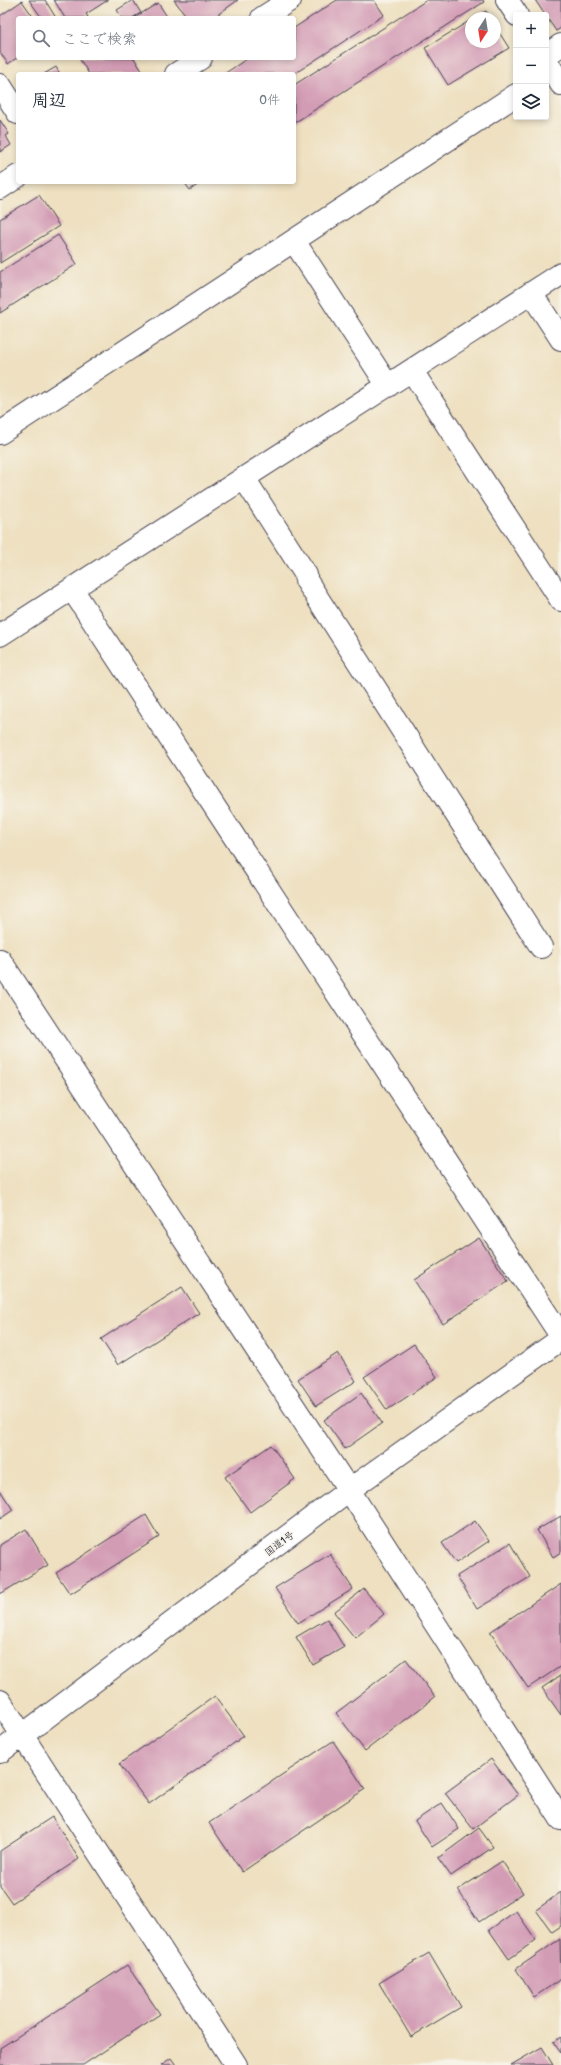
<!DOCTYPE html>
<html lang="ja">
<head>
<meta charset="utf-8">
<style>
	:root { --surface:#fff; --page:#f6f6f7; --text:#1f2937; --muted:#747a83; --line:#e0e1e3 }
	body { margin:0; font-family:"Balsamiq Sans","Klee One",sans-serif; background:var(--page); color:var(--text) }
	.controls { position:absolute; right:12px; top:12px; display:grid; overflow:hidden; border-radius:4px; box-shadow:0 2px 6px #0003 }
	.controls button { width:36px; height:36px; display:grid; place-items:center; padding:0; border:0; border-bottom:1px solid var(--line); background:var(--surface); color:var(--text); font:20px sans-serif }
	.compass { position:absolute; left:465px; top:12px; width:36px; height:36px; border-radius:50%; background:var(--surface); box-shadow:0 2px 6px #0003; rotate:192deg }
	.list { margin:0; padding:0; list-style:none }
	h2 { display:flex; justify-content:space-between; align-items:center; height:52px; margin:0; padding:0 16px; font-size:17px }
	h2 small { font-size:13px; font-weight:400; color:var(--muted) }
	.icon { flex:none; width:22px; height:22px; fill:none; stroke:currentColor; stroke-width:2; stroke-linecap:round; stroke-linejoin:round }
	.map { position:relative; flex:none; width:561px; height:2065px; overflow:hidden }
	.search { position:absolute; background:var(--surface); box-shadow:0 2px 6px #0003; left:16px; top:16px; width:280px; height:44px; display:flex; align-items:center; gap:10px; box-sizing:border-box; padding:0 14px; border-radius:4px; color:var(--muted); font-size:15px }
	.panel { position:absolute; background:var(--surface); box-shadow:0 2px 6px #0003; left:16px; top:72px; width:280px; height:112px; border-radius:4px }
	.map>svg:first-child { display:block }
</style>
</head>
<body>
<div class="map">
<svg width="561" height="2065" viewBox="0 0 561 2065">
	<rect width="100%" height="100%" fill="#f7f3e8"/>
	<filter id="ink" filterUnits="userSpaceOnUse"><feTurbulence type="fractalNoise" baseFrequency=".025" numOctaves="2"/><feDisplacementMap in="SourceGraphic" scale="8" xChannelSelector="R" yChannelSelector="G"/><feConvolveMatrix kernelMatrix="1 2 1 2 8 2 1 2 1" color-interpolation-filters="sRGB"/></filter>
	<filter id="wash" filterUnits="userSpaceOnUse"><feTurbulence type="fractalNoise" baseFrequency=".012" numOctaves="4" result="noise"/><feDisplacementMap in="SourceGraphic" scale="16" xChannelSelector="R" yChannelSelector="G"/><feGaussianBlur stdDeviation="0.9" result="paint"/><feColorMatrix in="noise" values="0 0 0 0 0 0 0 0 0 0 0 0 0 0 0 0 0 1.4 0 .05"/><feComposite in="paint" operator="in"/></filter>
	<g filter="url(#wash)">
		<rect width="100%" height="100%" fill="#eee0c0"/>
		<g id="blocks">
			<path fill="#d39cb5" d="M 29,0 L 45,0 L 56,18 L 42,18 Z
				M 54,0 L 108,0 L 86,14 L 88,17 L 87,18 L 65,18 Z
				M 133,0 L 141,13 L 132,18 L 122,18 L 117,10 Z
				M 174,0 L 238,0 L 213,18 L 188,18 Z
				M 337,0 L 374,0 L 384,15 L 294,74 L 224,74 L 248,58 L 294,58 L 294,28 Z
				M 427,0 L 483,0 L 484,2 L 294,123 L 294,85 Z
				M 535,0 L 561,0 L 561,28 L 556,31 Z
				M 22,1 L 34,18 L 18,18 L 18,57 L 8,64 L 0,52 L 0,16 Z
				M 158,3 L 168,18 L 134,18 Z
				M 486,11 L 490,18 L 474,18 Z
				M 471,20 L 471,42 L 495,42 L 495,26 L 509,48 L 448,85 L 425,48 Z
				M 79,58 L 134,58 L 142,71 L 136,74 L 89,74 Z
				M 56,67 L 60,74 L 44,74 Z
				M 0,120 L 9,134 L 6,136 L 11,145 L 0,152 Z
				M 184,182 L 202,182 L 190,190 Z
				M 39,195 L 59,226 L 0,263 L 0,219 Z
				M 58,235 L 77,264 L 0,313 L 0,272 Z
				M 479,1238 L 508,1281 L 443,1324 L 414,1280 Z
				M 182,1287 L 199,1313 L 118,1365 L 101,1339 Z
				M 414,1344 L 437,1377 L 387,1410 L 364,1377 Z
				M 338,1353 L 356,1381 L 316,1406 L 298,1379 Z
				M 361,1393 L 382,1423 L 345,1449 L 324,1420 Z
				M 271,1445 L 295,1479 L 250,1512 L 225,1477 Z
				M 0,1490 L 13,1510 L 0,1519 Z
				M 146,1515 L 159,1537 L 70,1594 L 56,1573 Z
				M 561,1516 L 561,1552 L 553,1557 L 537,1530 Z
				M 475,1521 L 489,1541 L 456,1563 L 442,1543 Z
				M 26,1529 L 48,1565 L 0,1594 L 0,1545 Z
				M 510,1543 L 530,1577 L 477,1609 L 457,1576 Z
				M 330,1554 L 353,1589 L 298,1623 L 275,1588 Z
				M 561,1584 L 561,1666 L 528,1688 L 490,1632 Z
				M 364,1589 L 384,1614 L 355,1638 L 334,1612 Z
				M 327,1619 L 344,1647 L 313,1665 L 296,1637 Z
				M 406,1659 L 435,1697 L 365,1751 L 336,1713 Z
				M 561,1675 L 561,1715 L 542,1688 Z
				M 215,1696 L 244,1736 L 149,1804 L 119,1764 Z
				M 333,1741 L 365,1789 L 242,1872 L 209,1823 Z
				M 491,1759 L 518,1795 L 473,1829 L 445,1793 Z
				M 442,1803 L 459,1829 L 432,1847 L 415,1821 Z
				M 52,1817 L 79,1859 L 12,1903 L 0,1886 L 0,1851 Z
				M 479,1828 L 493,1847 L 451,1876 L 438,1858 Z
				M 502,1861 L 523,1893 L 479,1922 L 458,1890 Z
				M 561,1892 L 561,1926 L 552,1932 L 536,1910 Z
				M 516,1911 L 536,1940 L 509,1959 L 489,1930 Z
				M 560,1939 L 561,1979 L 534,1997 L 516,1969 Z
				M 429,1953 L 461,2007 L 411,2037 L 379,1983 Z
				M 127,1965 L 160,2014 L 83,2065 L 0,2065 L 0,2048 Z
				M 561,2037 L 561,2053 L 553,2042 Z
				M 542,2047 L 553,2065 L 511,2065 Z
				M 171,2058 L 176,2065 L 161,2065 Z"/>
		</g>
	</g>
	<g filter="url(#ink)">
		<use href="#blocks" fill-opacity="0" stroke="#413e4f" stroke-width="1"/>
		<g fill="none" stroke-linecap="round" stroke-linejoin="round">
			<defs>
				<path id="minor" d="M 507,0 L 517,15
					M 262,18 L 290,0
					M 546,55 L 561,45
					M 546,61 L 561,84
					M 176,74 L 201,58
					M 0,85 L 18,113
					M 0,188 L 18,176
					M 294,241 L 388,386
					M 531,293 L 561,339
					M 412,371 L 561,600
					M 0,433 L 516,95
					M 244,478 L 306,575 L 306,580 L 541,947
					M 72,589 L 561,1336
					M 0,635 L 561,274
					M 0,960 L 349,1490 L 561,1819
					M 0,1701 L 236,2065"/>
				<path id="highway" d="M 0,1752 L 349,1490 L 561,1339"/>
			</defs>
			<use href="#minor" stroke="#413e4f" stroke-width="24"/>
			<use href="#highway" stroke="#413e4f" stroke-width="24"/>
			<use href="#minor" stroke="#fff" stroke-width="22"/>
			<use href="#highway" stroke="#fff" stroke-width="22"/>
		</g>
	</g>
	<g text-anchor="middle" stroke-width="3" stroke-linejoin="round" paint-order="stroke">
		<g font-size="10" fill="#22223b" stroke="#f7f3e8">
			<text transform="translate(279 1543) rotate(-37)" y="4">国道1号</text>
		</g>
	</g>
</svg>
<div class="controls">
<button>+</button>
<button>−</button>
<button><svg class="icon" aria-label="layers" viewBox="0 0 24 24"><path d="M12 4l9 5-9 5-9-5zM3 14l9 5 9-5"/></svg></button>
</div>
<svg class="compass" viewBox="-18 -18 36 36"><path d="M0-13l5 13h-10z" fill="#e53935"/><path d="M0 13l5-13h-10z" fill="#747a83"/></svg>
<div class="search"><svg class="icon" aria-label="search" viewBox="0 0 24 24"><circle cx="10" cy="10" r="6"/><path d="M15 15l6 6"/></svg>ここで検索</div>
<section class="panel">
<h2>周辺<small>0件</small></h2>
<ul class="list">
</ul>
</section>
</div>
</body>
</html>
